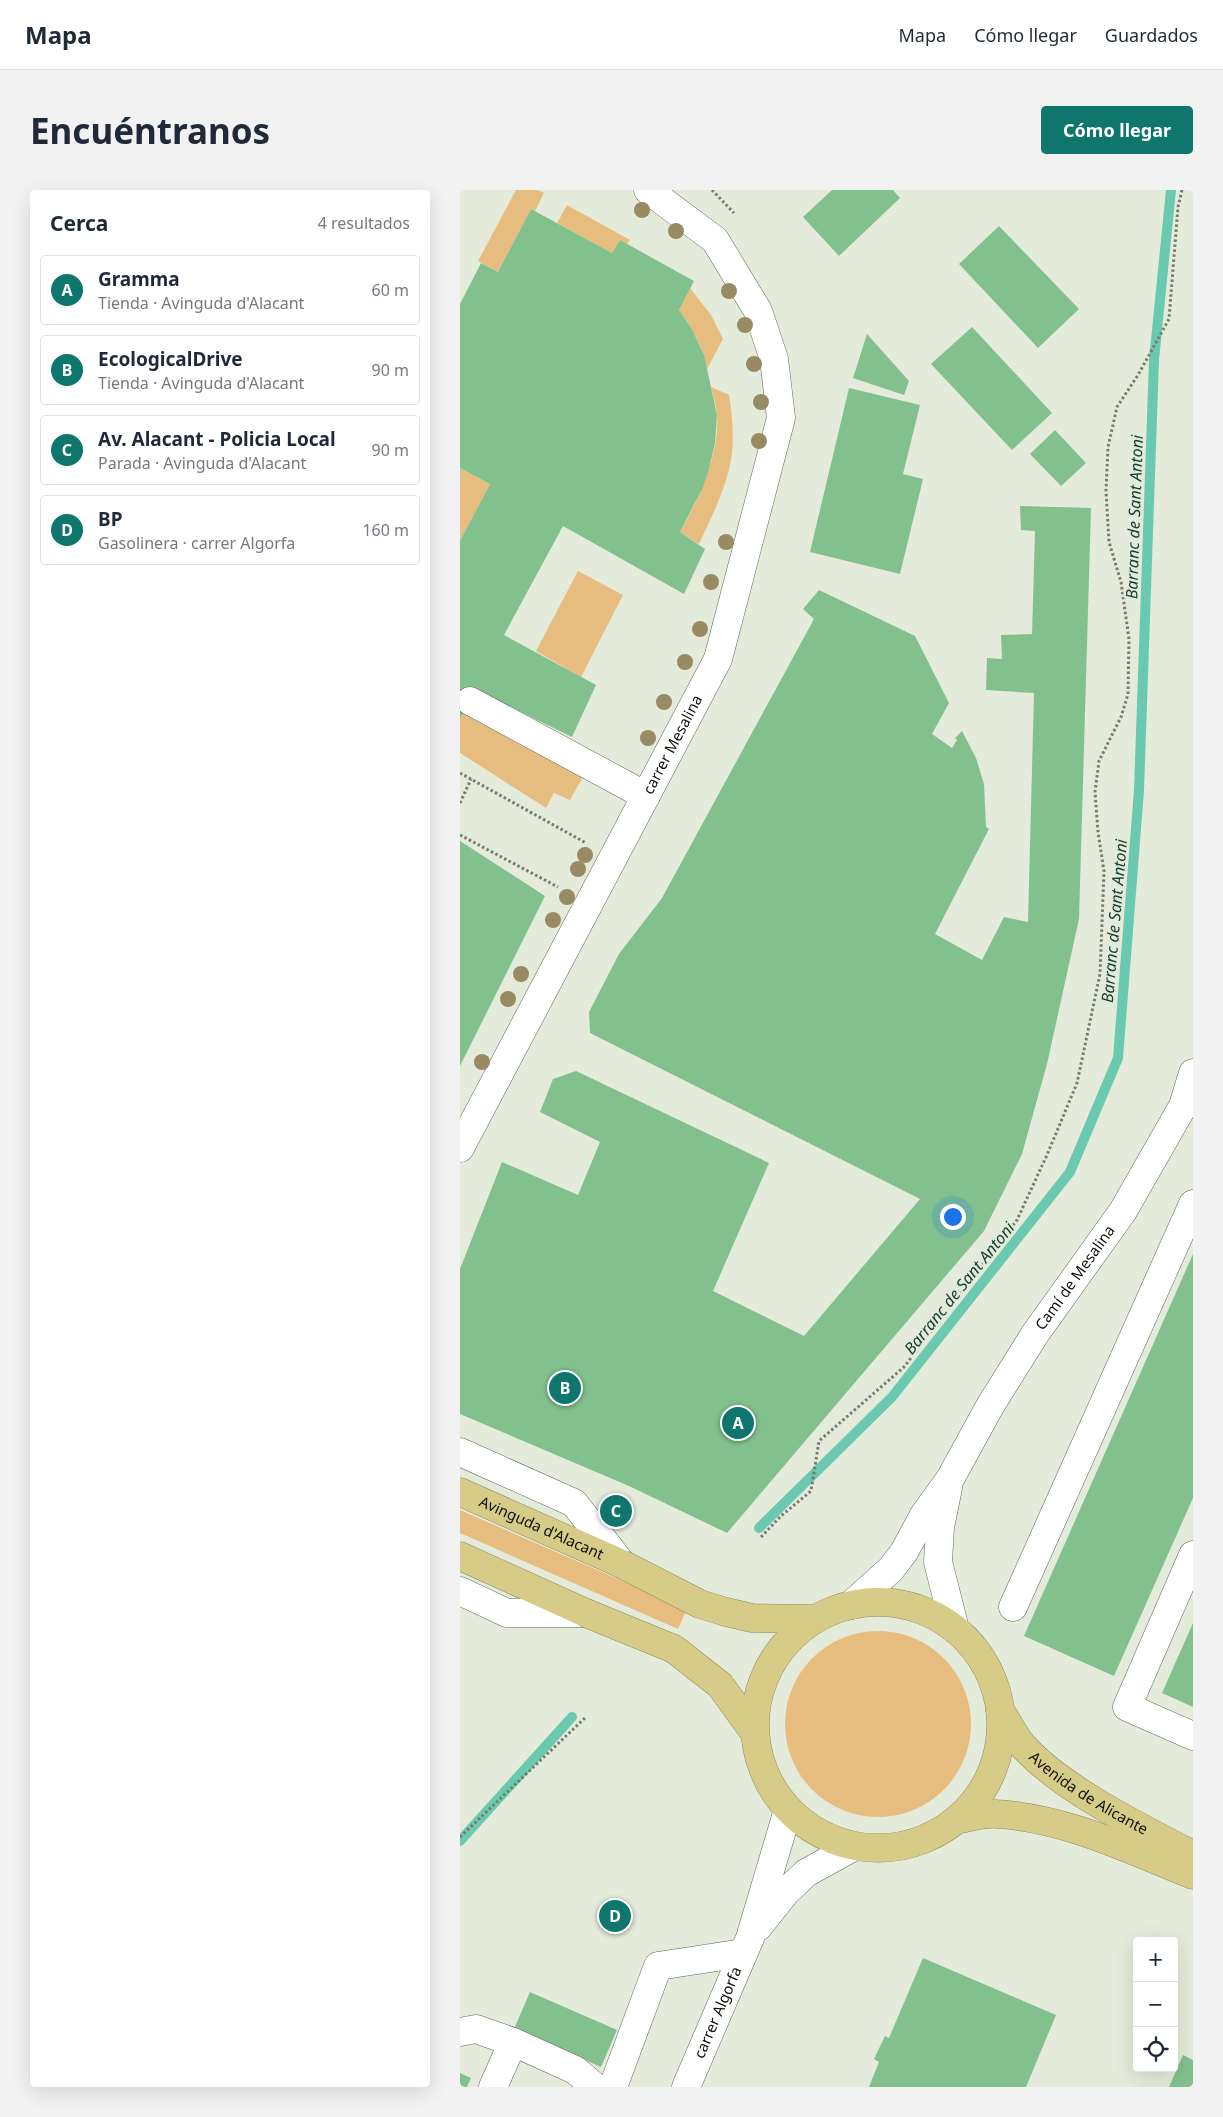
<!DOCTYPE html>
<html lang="es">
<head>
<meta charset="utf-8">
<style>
	:root { --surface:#fff; --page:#f2f2f3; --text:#1f2937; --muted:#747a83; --line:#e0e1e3; --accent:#0f766e }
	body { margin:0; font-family:"Noto Sans",sans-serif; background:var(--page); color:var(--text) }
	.controls { position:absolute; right:15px; bottom:15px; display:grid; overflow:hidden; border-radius:5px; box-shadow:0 5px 20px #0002 }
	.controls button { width:45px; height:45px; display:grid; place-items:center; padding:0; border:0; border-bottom:1px solid var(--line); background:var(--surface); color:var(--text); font:25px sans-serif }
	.you { position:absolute; left:492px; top:1026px; width:18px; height:18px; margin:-12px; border:4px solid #fff; border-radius:50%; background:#1a73e8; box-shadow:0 0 0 8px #1a73e833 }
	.badge { display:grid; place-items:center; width:32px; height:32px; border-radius:50%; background:var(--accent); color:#fff; font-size:16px; font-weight:700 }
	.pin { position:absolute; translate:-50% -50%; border:2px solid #fff; box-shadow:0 1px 5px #0006 }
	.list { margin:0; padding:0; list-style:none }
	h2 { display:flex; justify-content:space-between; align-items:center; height:65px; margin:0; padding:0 20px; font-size:21px }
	h2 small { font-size:16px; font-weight:400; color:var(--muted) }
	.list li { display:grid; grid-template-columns:32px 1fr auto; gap:15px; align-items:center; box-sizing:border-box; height:70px; margin:0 10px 10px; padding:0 10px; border:1px solid var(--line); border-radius:5px }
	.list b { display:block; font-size:19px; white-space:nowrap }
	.list p { margin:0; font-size:16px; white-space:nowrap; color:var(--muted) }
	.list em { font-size:16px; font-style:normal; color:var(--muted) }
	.icon { flex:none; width:28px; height:28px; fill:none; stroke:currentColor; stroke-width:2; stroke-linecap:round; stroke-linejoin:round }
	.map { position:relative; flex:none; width:733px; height:1897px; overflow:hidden; border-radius:5px }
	header { display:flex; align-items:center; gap:30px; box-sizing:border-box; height:70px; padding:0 25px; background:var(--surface); border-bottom:1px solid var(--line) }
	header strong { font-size:24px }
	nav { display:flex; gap:28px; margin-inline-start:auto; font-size:18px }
	.intro { display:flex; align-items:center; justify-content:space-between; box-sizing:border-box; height:120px; padding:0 30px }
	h1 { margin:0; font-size:35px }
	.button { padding:12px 22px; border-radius:5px; background:var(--accent); color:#fff; font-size:18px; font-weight:700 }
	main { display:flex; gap:30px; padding:0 30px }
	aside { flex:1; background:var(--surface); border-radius:5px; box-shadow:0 5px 20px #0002 }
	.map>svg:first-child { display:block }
</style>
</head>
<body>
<header>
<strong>Mapa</strong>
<nav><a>Mapa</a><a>Cómo llegar</a><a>Guardados</a></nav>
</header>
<div class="intro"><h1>Encuéntranos</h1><a class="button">Cómo llegar</a></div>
<main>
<aside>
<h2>Cerca<small>4 resultados</small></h2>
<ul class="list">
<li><span class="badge">A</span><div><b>Gramma</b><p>Tienda · Avinguda d'Alacant</p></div><em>60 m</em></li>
<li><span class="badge">B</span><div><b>EcologicalDrive</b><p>Tienda · Avinguda d'Alacant</p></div><em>90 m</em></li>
<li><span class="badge">C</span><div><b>Av. Alacant - Policia Local</b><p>Parada · Avinguda d'Alacant</p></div><em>90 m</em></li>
<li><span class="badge">D</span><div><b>BP</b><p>Gasolinera · carrer Algorfa</p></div><em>160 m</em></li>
</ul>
</aside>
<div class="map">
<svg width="733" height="1897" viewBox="0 0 733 1897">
	<rect width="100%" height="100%" fill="#e4ebda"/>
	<path fill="#e7bd7f" d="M 56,0 L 78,0 L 84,3 L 75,21 L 71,19 L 38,82 L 18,71 Z
		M 107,15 L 170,50 L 167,54 L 160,50 L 152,63 L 97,33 Z
		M 230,98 L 251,125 L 263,149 L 247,179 C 243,156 232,138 219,120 Z
		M 251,197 L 269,205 C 272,224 274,244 272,263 C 268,295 252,326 239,354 L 220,342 C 239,309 260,263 257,224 C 256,215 253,206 251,197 Z
		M 0,278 L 30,294 L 0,351 Z
		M 118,381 L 163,405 L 121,487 L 76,461 Z
		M 3,523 L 124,585 L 110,610 L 94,603 L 86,618 L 0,563 L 0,529 Z
		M 0,1320 L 227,1419 L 218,1439 L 0,1343 Z
		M325 1534a93 93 0 1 1 186 0a93 93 0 1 1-186 0Z"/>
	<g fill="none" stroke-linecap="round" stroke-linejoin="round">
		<path stroke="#6bc9af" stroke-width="10" d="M 299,1338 L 432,1207 L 610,982 L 658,868 L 679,600 L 694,170 L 711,0
			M 0,1651 L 112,1527"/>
	</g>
	<path fill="#82c18d" d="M 372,0 L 433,0 L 440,8 L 379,66 L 343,27 Z
		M 71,19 L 152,63 L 160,50 L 234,91 L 219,120 L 232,139 L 244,165 L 257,225 L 255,253 L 249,279 L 243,297 L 220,342 L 245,359 L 224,404 L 103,336 L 44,445 L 136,495 L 112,547 L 16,500 L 0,529 L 0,351 L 30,294 L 0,278 L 0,114 L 21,73 L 38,82 Z
		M 539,36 L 619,119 L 578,158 L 499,74 Z
		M 512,137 L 592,223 L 552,260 L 471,174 Z
		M 407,144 L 449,191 L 444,205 L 393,188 Z
		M 389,198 L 460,215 L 443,284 L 463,289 L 440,384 L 350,362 Z
		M 595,240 L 626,273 L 601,296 L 570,264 Z
		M 560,316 L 631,318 L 619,729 L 587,874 L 562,964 L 524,1041 L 267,1343 L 169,1296 L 0,1224 L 0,1079 L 42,972 L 118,1005 L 140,952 L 80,922 L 93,889 L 116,881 L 309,973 L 253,1101 L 344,1146 L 460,1009 L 130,843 L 129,822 L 159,764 L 202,708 L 354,429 L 343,419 L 359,400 L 455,446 L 489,513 L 472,544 L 492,558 L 497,550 L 495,548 L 502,541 L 516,568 L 524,594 L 526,637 L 529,639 L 475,744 L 522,770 L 544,727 L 568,732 L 574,503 L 526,500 L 527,468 L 542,469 L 541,445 L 572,444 L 575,341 L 561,340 Z
		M 0,651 L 85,706 L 0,876 Z
		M 733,1064 L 733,1308 L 654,1486 L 564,1446 Z
		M 733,1433 L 733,1517 L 702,1503 Z
		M 463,1768 L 596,1825 L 566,1897 L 409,1897 L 419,1872 L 414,1869 L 425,1846 L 429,1848 Z
		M 70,1802 L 157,1840 L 141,1877 L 54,1839 Z
		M 723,1865 L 733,1870 L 733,1897 L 709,1897 Z
		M 0,1883 L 11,1888 L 7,1897 L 0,1897 Z"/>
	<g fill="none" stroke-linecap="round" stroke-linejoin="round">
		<defs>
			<g id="minor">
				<path d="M 10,511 L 186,606"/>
				<path id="s1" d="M 0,958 L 258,469 L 321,228 L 314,169 L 298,121 L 255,50 L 188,0"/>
				<path d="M 0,1262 L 114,1313 L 162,1374"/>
				<path d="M 488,1298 L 480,1337 L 478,1372 L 495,1439"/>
				<path d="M 733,1365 L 667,1517 L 733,1546"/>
				<path d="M 0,1401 L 47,1423 L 126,1423"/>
				<path id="s2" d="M 391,1415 L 431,1379 L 444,1362 L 464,1325 L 490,1289 L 530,1216 L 575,1144 L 663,1021 L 723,916 L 733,883"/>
				<path d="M 553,1417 L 733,1014"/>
				<path d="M 298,1737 L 326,1702 L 346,1683 L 393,1657"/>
				<path d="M 0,1842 L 16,1839 L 53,1852 L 115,1880 L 135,1897"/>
				<path d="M 33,1897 L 53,1852"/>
				<path d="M 153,1897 L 198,1776 L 283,1763"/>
				<path id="s3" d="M 226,1897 L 290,1748 L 328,1620"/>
			</g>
			<g id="highway">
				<path id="s4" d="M 0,1302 L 162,1374"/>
				<path d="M 0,1366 L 126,1423"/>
				<circle cx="418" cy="1535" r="123"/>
				<path d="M 266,1422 L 292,1428 L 355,1429"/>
				<path d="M 214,1459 L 260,1495 L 294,1542"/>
				<path id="s5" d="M 540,1520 C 548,1532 554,1546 563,1556 C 603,1600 680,1637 733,1665"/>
				<path d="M 499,1629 C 511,1627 525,1623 537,1624 C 606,1628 670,1660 733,1685"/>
			</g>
		</defs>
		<use href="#minor" stroke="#616758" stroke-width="29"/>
		<use href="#highway" stroke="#908a5b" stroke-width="29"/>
		<path stroke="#767b70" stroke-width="3" stroke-dasharray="2.5 2.5" stroke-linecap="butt" d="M 252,0 L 274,23
			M 0,583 L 126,653
			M 0,613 L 11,589
			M 0,645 L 98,697
			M 301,1347 L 321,1326 L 351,1301 L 359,1251 L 444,1177 L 557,1030 L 587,965 L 617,893 L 640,784 L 644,681 L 638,642 L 635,602 L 639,571 L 661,527 L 668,504 L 669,449 L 661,392 L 649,352 L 646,301 L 648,257 L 657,217 L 678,185 L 709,129 L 718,17 L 722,0
			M 0,1647 L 126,1527"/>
		<use href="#minor" stroke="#fff" stroke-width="28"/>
		<use href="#highway" stroke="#d7cc87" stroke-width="28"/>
		<defs>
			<path id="highway-bridge" d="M 162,1374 L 240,1414 L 266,1422
				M 126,1423 L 214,1459"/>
		</defs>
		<use href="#highway-bridge" stroke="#908a5b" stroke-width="29" stroke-linecap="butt"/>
		<use href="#highway-bridge" stroke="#d7cc87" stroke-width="28"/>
	</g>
	<g fill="#988b64">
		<circle cx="182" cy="20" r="8"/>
		<circle cx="216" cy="41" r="8"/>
		<circle cx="269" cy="101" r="8"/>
		<circle cx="285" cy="135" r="8"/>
		<circle cx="294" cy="174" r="8"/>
		<circle cx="301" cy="212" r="8"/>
		<circle cx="299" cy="251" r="8"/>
		<circle cx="266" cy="352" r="8"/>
		<circle cx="251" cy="392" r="8"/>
		<circle cx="240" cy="439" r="8"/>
		<circle cx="225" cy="472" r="8"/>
		<circle cx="204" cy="512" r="8"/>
		<circle cx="188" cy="548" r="8"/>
		<circle cx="125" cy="665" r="8"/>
		<circle cx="118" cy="679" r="8"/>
		<circle cx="107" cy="707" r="8"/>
		<circle cx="93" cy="730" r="8"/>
		<circle cx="61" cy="784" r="8"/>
		<circle cx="48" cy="809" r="8"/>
		<circle cx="22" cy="872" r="8"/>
	</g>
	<g text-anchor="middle" stroke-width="5" stroke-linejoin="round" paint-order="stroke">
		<g font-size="15" fill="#0c0e09" stroke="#e4ebda">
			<text dy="5" stroke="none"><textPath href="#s1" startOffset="456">carrer Mesalina</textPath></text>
			<text dy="5" stroke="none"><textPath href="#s2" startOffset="399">Camí de Mesalina</textPath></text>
			<text dy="5" stroke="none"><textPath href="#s4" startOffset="89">Avinguda d'Alacant</textPath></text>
			<text dy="5" stroke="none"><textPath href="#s5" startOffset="124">Avenida de Alicante</textPath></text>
			<text dy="5" stroke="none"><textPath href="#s3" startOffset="81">carrer Algorfa</textPath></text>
		</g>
		<g font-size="16" font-style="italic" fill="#123d32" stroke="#e4ebda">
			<text transform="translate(674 327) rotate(-88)" y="6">Barranc de Sant Antoni</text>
			<text transform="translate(654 731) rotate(-85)" y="6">Barranc de Sant Antoni</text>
			<text transform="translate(499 1098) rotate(-51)" y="6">Barranc de Sant Antoni</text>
		</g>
	</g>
</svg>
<div class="controls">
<button>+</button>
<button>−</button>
<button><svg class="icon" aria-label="locate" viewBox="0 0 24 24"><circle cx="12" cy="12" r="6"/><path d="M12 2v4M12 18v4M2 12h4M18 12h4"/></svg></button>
</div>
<div class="you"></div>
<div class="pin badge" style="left:278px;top:1233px">A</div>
<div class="pin badge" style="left:105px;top:1198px">B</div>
<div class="pin badge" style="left:156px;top:1321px">C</div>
<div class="pin badge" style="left:155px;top:1726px">D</div>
</div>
</main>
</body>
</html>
